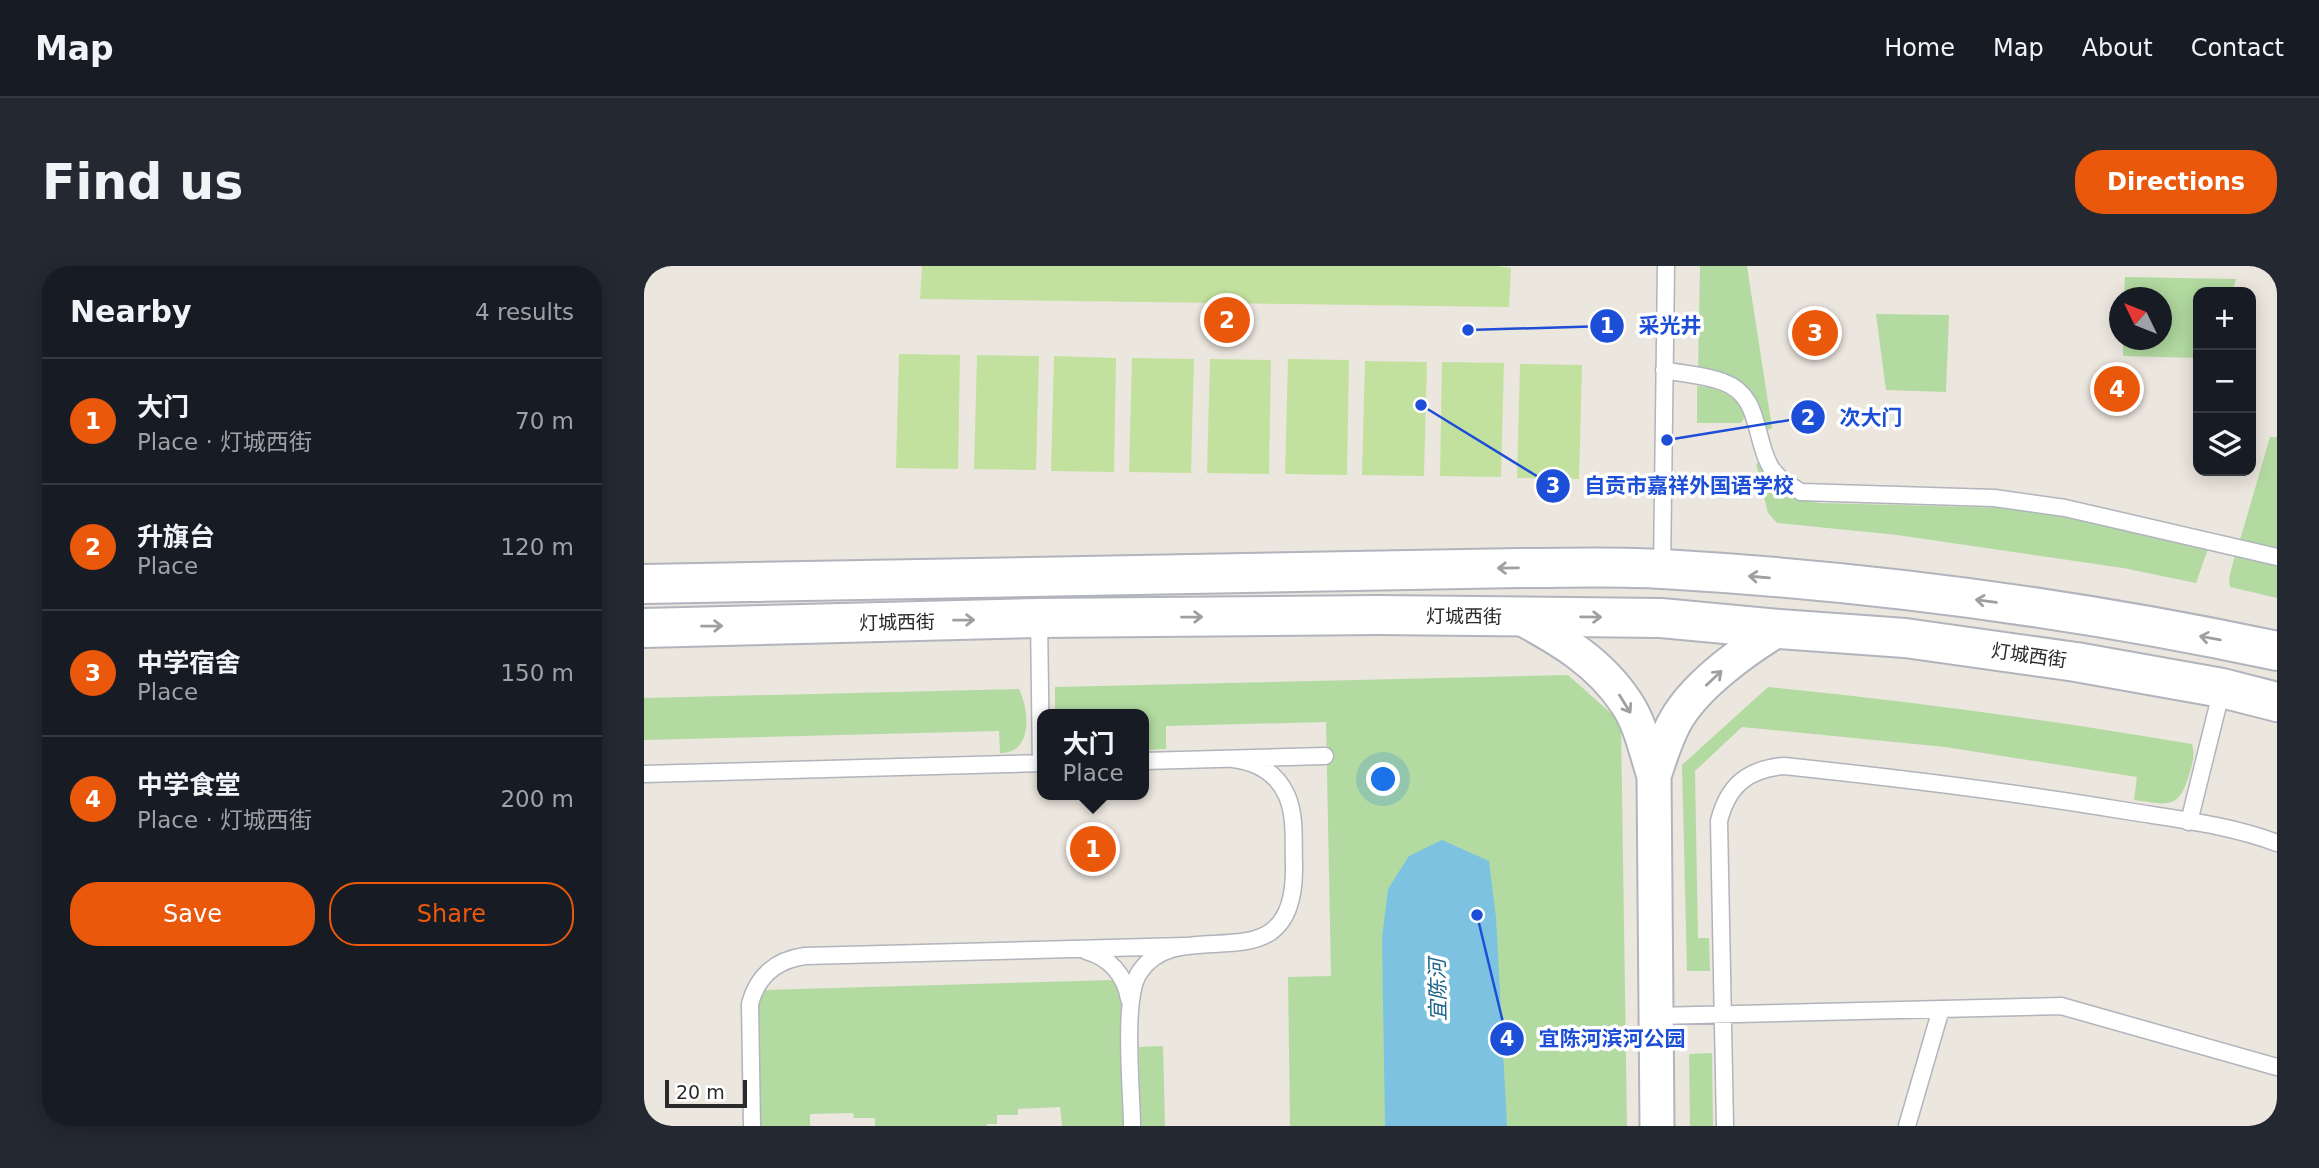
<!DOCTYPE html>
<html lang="en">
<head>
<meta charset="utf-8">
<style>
	:root { --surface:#171b24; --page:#242831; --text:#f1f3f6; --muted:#9ea1a6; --line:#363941; --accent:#ea580c }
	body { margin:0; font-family:"DejaVu Sans","Noto Sans SC",sans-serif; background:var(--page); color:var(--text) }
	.controls { position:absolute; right:21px; top:21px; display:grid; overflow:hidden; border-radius:14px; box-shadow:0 4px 18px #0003 }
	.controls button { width:63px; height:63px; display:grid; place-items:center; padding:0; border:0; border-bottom:2px solid var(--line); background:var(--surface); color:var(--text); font:35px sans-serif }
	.compass { position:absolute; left:1465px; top:21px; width:63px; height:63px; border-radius:50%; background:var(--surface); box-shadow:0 4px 18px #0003; rotate:313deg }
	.scale { position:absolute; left:21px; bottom:18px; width:82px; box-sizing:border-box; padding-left:7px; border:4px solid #2a2a2a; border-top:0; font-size:19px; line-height:24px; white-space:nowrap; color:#2a2a2a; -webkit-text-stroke:5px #fff; paint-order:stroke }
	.you { position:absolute; left:740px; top:514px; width:24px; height:24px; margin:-18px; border:5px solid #fff; border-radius:50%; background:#1a73e8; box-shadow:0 0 0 10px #1a73e833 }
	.badge { display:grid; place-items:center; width:46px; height:46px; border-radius:50%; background:var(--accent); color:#fff; font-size:23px; font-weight:700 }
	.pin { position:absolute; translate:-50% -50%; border:4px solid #fff; box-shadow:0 2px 7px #0006 }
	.popup { position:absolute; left:393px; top:443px; width:112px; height:91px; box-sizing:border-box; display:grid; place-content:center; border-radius:14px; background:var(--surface); filter:drop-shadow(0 2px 5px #0005); font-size:23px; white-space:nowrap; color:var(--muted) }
	.popup b { font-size:26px; color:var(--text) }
	.popup::after { content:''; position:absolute; left:50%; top:100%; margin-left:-14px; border:14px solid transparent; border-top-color:var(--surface) }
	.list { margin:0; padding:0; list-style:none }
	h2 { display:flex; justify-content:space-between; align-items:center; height:91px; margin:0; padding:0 28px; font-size:30px }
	h2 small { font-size:23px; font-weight:400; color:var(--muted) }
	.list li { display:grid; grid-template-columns:46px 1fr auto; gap:21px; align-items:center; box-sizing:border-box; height:126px; padding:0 28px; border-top:2px solid var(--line) }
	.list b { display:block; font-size:26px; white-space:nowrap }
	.list p { margin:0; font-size:23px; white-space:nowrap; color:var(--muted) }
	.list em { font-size:23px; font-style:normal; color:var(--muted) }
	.actions { display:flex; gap:14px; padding:21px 28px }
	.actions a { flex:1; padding:16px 0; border:2px solid var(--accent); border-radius:28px; text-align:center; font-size:24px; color:var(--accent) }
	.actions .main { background:var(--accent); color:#fff }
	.icon { flex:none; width:38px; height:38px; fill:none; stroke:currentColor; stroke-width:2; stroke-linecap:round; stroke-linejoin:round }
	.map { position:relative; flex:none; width:1633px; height:860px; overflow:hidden; border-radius:28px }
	header { display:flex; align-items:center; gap:42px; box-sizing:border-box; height:98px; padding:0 35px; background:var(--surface); border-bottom:2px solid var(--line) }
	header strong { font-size:33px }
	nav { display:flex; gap:38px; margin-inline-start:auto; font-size:24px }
	.intro { display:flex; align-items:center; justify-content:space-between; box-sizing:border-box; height:168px; padding:0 42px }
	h1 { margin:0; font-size:49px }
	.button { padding:18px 32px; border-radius:28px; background:var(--accent); color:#fff; font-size:24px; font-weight:700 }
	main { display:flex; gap:42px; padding:0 42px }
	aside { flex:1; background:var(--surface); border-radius:28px; box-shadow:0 4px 18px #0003 }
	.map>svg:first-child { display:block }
</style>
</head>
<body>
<header>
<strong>Map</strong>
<nav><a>Home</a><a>Map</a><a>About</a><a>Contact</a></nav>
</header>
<div class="intro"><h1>Find us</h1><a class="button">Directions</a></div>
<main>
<aside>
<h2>Nearby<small>4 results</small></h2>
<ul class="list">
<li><span class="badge">1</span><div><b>大门</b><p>Place · 灯城西街</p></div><em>70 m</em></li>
<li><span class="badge">2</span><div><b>升旗台</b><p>Place</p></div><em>120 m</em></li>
<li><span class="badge">3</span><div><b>中学宿舍</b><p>Place</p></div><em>150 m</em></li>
<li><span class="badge">4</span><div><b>中学食堂</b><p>Place · 灯城西街</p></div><em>200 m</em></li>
</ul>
<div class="actions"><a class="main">Save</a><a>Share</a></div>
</aside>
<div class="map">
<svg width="1633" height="860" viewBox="0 0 1633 860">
	<rect width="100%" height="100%" fill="#ebe6de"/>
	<path fill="#b3dba1" d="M 1056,0 L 1103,0 L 1128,162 L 1124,164 C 1111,124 1097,107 1054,103 Z
		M 1481,11 L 1592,13 L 1588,26 L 1554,26 L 1554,92 L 1479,90 L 1479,74 L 1518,74 L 1518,32 L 1480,31 Z
		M 1232,48 L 1305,49 L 1302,126 L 1242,124 Z
		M 1053,120 C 1076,122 1091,129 1102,149 L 1097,157 L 1053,157 Z
		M 1626,171 L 1633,171 L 1633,282 L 1596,274 Z
		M 1116,196 L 1154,233 L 1176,237 L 1367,242 L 1419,251 L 1564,283 L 1552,317 L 1479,302 L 1253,269 L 1133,257 L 1124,247 L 1112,198 Z
		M 1591,289 L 1633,298 L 1633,332 L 1586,321 L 1585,312 Z
		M 924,409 L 977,456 L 983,860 L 646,860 L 644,711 L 687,710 L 682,456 L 522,460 L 522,483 L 500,484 L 500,448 L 411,448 L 411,421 Z
		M 1124,421 C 1266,435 1407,454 1548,478 C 1551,489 1549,496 1546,506 C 1535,544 1525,539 1490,534 L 1493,511 L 1301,481 L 1098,461 L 1051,505 L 1054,672 L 1065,672 L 1066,705 L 1043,705 L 1038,499 Z
		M 375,423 C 385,444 390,487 356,487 L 355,465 L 0,474 L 0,432 Z
		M 470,714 L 477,736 L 480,860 L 418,860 L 416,841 L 374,843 L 374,849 L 353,849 L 353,858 L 343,858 L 343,860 L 231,860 L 231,852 L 210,852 L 209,847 L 166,848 L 166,860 L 116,860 L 114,743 L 119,724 Z
		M 519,780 L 521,860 L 496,860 L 495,781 Z
		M 1068,787 L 1069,860 L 1046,860 L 1045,788 Z"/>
	<path fill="#c3e19e" d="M 278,0 L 853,0 L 867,2 L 865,41 L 276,33 Z
		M 255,88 L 316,89 L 314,203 L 252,202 Z
		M 333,89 L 395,90 L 392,204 L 330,203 Z
		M 410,90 L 472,92 L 470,206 L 407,205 Z
		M 488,92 L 550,93 L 547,207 L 485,206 Z
		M 566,93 L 627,94 L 625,208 L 563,207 Z
		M 644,93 L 705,94 L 703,209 L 641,208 Z
		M 721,95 L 783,96 L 780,210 L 718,209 Z
		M 798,96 L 860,97 L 857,211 L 796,210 Z
		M 876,98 L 938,99 L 935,213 L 873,212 Z"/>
	<path fill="#7dc3e1" d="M 798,574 L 845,595 L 852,651 L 863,860 L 741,860 L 738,672 L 744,623 L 765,590 Z"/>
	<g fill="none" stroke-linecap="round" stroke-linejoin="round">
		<defs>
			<path id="service" d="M 1020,104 C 1039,108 1061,109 1079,116 C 1116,129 1110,169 1125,198 C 1131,211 1145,219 1157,226 L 1350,232 L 1421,242 L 1633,291
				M 1018,303 L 1022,0
				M 395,352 L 397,498
				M 500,495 L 681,490
				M 0,508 L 398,497
				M 1545,556 L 1578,423
				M 442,685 C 465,691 481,709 485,733
				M 1011,750 L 1417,740 L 1633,801
				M 108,860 L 106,738 C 113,710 132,694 161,690 L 541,680
				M 488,860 C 488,826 478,733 495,707 C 536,642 653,728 650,598 C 649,576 652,551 643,530 C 633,507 613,496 589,493
				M 1081,860 L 1075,555 C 1084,519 1104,503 1140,500 C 1255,512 1369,526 1483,545 C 1532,553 1586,559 1633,577
				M 1263,860 L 1297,743"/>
			<path id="minor" d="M 873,350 C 916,373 956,396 983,438 C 997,459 1002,486 1010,510 L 1013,860
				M 1010,510 C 1017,490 1023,467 1035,449 C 1056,416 1102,383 1135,363"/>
			<path id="tertiary" d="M 0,318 L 876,302 C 924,302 972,300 1019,303 C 1225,315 1431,342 1633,385
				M 0,362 L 395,352 L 733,349 L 1017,352 L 1135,363 L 1261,372 L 1432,396 L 1578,422 L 1633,436"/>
		</defs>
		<use href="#service" stroke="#b1b4bc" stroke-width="19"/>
		<use href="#minor" stroke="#b1b4bc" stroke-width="37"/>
		<use href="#tertiary" stroke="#b1b4bc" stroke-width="42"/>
		<use href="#service" stroke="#fff" stroke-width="16"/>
		<use href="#minor" stroke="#fff" stroke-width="33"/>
		<use href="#tertiary" stroke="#fff" stroke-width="38"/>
	</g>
	<defs><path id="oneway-shaft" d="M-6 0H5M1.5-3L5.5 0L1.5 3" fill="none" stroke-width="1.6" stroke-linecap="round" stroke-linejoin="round" transform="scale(1.75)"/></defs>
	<g stroke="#9f9f9f">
		<use href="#oneway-shaft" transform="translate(864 302) rotate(179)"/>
		<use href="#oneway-shaft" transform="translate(1115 311) rotate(-175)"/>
		<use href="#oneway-shaft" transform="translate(1342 335) rotate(-172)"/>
		<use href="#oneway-shaft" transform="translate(548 351) rotate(-1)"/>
		<use href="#oneway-shaft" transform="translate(947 351) rotate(1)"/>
		<use href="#oneway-shaft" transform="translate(320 354) rotate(-1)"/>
		<use href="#oneway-shaft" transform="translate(68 360) rotate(-1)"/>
		<use href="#oneway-shaft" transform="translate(1566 372) rotate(-170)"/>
		<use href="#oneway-shaft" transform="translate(1070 412) rotate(-43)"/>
		<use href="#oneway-shaft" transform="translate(981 438) rotate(58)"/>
	</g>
	<g text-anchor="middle" stroke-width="7" stroke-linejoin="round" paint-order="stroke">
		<g font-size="19" fill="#2a2a2a" stroke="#fff">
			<text x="820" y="357">灯城西街</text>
			<text transform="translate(253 356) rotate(-1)" y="7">灯城西街</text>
			<text transform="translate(1385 389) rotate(8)" y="7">灯城西街</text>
		</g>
		<g font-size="21" font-style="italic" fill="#1d638c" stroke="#fff">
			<text transform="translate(794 724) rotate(-91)" y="7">宜陈河</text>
		</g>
	</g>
	<path fill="none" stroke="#1d4ed8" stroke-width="2.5" d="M824 64L963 60M1023 174L1164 151M777 139L909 220M833 649L863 773"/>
	<g fill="#1d4ed8" stroke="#fff" stroke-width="2.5">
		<circle cx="824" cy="64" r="7"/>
		<circle cx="1023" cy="174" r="7"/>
		<circle cx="777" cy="139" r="7"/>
		<circle cx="833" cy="649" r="7"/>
		<circle cx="963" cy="60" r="18"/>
		<circle cx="1164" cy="151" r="18"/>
		<circle cx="909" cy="220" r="18"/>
		<circle cx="863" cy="773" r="18"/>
	</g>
	<g font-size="21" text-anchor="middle" font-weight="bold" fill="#fff">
		<text x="963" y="67">1</text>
		<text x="1164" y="159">2</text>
		<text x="909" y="227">3</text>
		<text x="863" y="780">4</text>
	</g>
	<g font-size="21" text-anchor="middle" font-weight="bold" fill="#1d4ed8" stroke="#fff" stroke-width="7" stroke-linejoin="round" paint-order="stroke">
		<text x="1026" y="67">采光井</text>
		<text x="1227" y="159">次大门</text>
		<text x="1045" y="227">自贡市嘉祥外国语学校</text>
		<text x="968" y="780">宜陈河滨河公园</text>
	</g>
</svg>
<div class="controls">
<button>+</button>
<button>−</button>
<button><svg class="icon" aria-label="layers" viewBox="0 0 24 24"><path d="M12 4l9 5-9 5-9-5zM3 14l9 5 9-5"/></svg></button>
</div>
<svg class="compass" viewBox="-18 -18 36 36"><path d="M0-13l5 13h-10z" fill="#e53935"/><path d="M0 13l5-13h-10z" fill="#9ea1a6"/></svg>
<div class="scale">20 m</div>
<div class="you"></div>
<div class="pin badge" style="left:449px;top:583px">1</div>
<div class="popup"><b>大门</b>Place</div>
<div class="pin badge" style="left:583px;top:54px">2</div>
<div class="pin badge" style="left:1171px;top:67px">3</div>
<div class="pin badge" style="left:1473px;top:123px">4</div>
</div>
</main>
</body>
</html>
